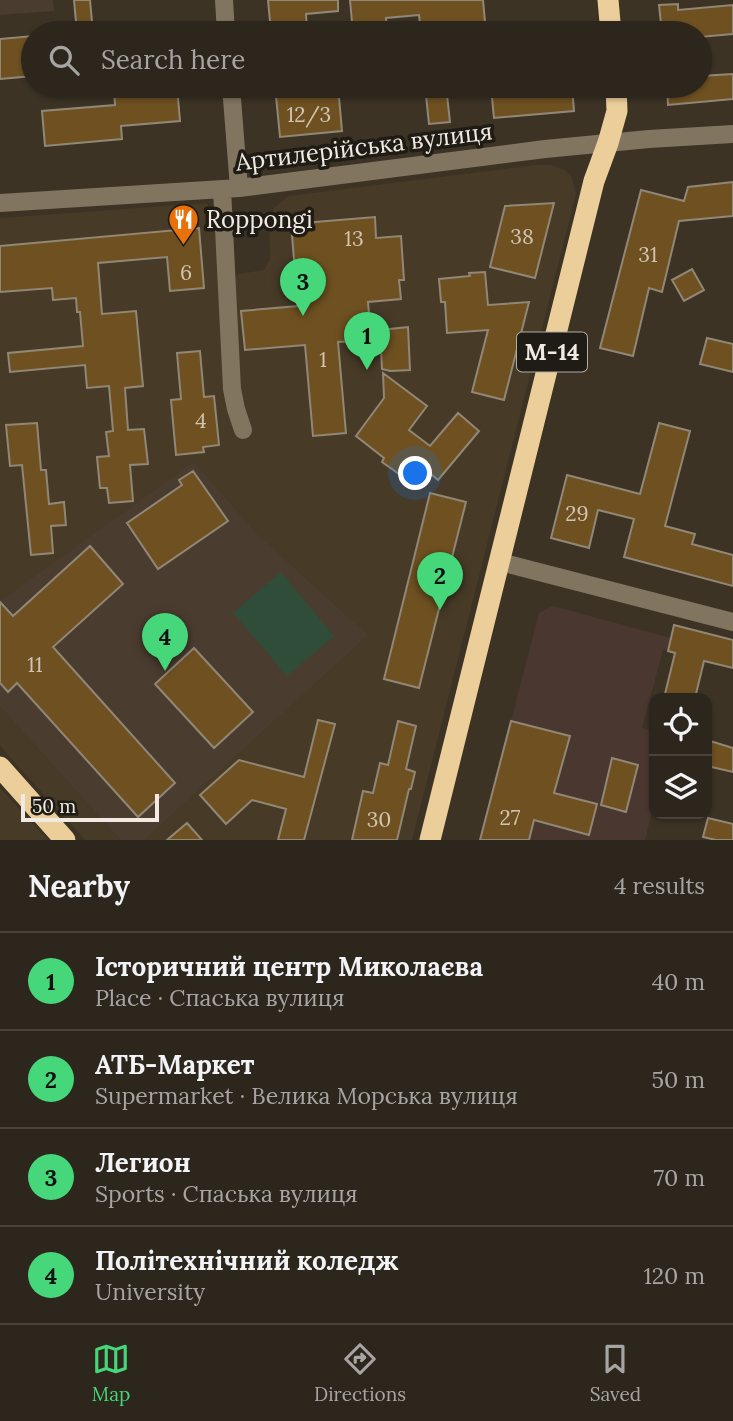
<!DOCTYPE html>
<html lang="en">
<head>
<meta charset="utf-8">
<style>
	:root { --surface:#2d261c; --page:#352e25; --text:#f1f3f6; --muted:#a7a5a3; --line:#48433b; --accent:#45d77a }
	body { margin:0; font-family:Lora,serif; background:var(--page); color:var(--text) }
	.controls { position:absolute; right:21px; bottom:21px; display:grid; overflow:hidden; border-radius:14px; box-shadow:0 2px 5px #0004 }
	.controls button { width:63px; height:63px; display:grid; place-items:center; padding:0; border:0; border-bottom:2px solid var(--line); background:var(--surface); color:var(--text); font:35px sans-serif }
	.scale { position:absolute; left:21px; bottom:18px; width:138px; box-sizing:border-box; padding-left:7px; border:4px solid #f0eae2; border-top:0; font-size:19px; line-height:24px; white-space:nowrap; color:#f0eae2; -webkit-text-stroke:5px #1f1b15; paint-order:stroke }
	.you { position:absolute; left:416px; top:474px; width:24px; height:24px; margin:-18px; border:5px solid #fff; border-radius:50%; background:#1a73e8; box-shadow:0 0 0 10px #1a73e833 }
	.badge { display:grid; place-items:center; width:46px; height:46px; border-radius:50%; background:var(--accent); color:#111; font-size:23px; font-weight:700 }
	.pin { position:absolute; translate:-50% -58px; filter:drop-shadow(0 2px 4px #0008) }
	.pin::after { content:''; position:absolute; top:37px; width:24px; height:21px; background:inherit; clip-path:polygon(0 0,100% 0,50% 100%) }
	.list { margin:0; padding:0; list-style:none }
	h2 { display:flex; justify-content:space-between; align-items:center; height:91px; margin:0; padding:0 28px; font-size:30px }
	h2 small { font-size:23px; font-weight:400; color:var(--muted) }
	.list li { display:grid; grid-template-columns:46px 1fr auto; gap:21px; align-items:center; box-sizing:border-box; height:98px; padding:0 28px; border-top:2px solid var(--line) }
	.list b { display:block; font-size:26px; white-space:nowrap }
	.list p { margin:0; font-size:23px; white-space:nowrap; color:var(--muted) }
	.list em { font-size:23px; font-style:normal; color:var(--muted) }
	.icon { flex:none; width:38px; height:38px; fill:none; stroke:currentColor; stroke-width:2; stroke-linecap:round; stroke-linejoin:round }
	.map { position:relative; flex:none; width:733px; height:840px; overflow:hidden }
	.search { position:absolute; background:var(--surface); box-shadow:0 2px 5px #0004; left:21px; right:21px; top:21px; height:77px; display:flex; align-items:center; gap:18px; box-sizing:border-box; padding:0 24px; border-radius:38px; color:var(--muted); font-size:26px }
	.sheet { height:483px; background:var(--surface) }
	nav { display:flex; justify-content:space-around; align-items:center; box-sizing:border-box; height:98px; border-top:2px solid var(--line); background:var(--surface); font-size:19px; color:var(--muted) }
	nav a { display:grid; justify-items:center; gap:4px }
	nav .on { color:var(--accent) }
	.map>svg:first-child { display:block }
</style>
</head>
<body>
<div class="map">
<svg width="733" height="840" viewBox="0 0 733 840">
	<rect width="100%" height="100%" fill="#3c3325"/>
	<path fill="#473a27" d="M 536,165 L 552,165 L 566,171 L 572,178 L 576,194 L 412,840 L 85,840 L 0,746 L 0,218 L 207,203 L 214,215 L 218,279 L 235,278 L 239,274 L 264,270 L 270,259 L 269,220 L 274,208 L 288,196 Z
		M 0,788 L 48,840 L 0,840 Z"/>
	<path fill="#4b3c30" d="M 0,0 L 53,0 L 54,11 L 0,15 Z
		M 194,462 L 258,535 L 368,635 L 144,840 L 121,840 L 0,706 L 0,601 Z"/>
	<path fill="#4a3730" d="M 553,606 L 671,638 L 668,651 L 663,650 L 642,728 L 654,732 L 654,804 L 645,840 L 480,840 L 539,613 Z"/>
	<path fill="#304d39" d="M 281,572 L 334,636 L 287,676 L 233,613 Z"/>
	<path fill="#6f5121" stroke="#918777" stroke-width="2" d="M 74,0 L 90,0 L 93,33 L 77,33 Z
		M 268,0 L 338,0 L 338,11 L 306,14 L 307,29 L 271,32 Z
		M 350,0 L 483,0 L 486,33 L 421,33 L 419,15 L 386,18 L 387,33 L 353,33 Z
		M 678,4 L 678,10 L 733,5 L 733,34 L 700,37 L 700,33 L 662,33 L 659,5 Z
		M 33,36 L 33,76 L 0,79 L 0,39 Z
		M 733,74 L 733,99 L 668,105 L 667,86 L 700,86 L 700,76 Z
		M 153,86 L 177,86 L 180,121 L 121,126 L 122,139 L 45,146 L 42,111 L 115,105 L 114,89 Z
		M 275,86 L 338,86 L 342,131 L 280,137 Z
		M 425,86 L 446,86 L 450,122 L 429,124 Z
		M 513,86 L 572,86 L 574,111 L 494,118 L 491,88 Z
		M 733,182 L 733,216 L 679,221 L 662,292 L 649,288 L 633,356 L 600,348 L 641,190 L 684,201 L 688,187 Z
		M 554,203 L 535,278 L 490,267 L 505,206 Z
		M 375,217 L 376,238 L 401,236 L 404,280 L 399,280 L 401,299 L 368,302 L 371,340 L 338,342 L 346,433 L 313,436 L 305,345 L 245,350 L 241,311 L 298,306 L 291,224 Z
		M 199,228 L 204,288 L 170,291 L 167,257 L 98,263 L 102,314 L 136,311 L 143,386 L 125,388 L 128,430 L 144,429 L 148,464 L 130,465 L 133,501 L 109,503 L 107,488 L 100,488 L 97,457 L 109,456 L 106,432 L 113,431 L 109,386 L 87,388 L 85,365 L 10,372 L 8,353 L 83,346 L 80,312 L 77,312 L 76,298 L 53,300 L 52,288 L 0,292 L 0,246 Z
		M 692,269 L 704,290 L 684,301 L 672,280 Z
		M 485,272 L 488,305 L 529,302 L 504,400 L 472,392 L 488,330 L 447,333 L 445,302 L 441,302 L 439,279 L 470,276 L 469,273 Z
		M 408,327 L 410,370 L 390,371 L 382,369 L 380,330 Z
		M 707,338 L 733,344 L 733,372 L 700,364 Z
		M 200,351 L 204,397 L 214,396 L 219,445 L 203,447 L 204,452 L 176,455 L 171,400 L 181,399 L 177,353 Z
		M 383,373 L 427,406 L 409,430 L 430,446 L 458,413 L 479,431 L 438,480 L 411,457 L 399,474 L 382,462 L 384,458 L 356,436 L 384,398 Z
		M 37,423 L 41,470 L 46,470 L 49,504 L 64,502 L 66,525 L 51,526 L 53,553 L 31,555 L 22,465 L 10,466 L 6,425 Z
		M 659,423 L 690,431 L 665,526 L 695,534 L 692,544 L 733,555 L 733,586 L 624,557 L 634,519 L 598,510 L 589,548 L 551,538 L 567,475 L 640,494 Z
		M 193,471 L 228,521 L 158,569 L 127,523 L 182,485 L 179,480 Z
		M 430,493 L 466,502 L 419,688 L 384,679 Z
		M 90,546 L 123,584 L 53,647 L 175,783 L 138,817 L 17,683 L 8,692 L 0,683 L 0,602 L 13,616 Z
		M 674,625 L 733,640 L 733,668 L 704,661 L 695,698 L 664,698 L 675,653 L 668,651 Z
		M 194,648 L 253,712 L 214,748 L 155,684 Z
		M 318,720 L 335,724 L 304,840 L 278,840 L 286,809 L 252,800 L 226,824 L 200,795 L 239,760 L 304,777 Z
		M 398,721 L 416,726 L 406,769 L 415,772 L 411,789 L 409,789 L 397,840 L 352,840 L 363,791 L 373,793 L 380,763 L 388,765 Z
		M 511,721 L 570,736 L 554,793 L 597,804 L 589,835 L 534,820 L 529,840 L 480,840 Z
		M 707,740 L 733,748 L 733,772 L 707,766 Z
		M 612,758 L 638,765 L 626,812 L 601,805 Z
		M 708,818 L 733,824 L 733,840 L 716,840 L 703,837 Z
		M 187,823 L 202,840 L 167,840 Z"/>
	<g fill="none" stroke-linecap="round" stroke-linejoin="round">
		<path stroke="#817560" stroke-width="18" d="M 224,0 L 226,33
			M 231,86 L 239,188
			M 222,189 L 232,389 L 236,409 L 243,430
			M 0,203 L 239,188 L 545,149 L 649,139 L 733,134
			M 500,562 L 733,622"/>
		<path stroke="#ecce9a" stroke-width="21" d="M 608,0 L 611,33
			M 0,767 L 65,840
			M 430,840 L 594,181 L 608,143 L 617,111 L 616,86"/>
	</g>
	<defs>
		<symbol id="restaurant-pin" viewBox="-11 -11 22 30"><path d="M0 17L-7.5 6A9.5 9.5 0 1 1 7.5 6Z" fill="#e8710a" stroke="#1f1b15"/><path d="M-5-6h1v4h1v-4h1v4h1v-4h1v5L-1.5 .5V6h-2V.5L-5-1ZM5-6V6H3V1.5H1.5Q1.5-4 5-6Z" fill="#fff"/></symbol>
	</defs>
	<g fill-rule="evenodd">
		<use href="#restaurant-pin" x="166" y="202" width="35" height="47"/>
	</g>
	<g text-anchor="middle" stroke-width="7" stroke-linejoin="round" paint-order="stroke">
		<g font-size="21" fill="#d0c4b2">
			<text x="309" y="122">12/3</text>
			<text x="522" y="244">38</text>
			<text x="354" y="246">13</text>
			<text x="648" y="262">31</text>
			<text x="186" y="280">6</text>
			<text x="323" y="367">1</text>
			<text x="201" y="428">4</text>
			<text x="577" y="521">29</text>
			<text x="35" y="672">11</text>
			<text x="510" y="825">27</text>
			<text x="379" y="827">30</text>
		</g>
		<rect fill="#1f1b15" stroke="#b1aca4" stroke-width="2" x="517" y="332.5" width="70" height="39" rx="5"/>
		<g font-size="23" font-weight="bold" fill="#f0eae2">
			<text x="552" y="360">М-14</text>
		</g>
		<g font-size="24" fill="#f0eae2" stroke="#1f1b15">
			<text transform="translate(364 147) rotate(-7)" y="8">Артилерійська вулиця</text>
		</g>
		<g font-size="24" fill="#f0eae2" stroke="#1f1b15" text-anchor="start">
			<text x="206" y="228">Roppongi</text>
		</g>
	</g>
</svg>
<div class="controls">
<button><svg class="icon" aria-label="locate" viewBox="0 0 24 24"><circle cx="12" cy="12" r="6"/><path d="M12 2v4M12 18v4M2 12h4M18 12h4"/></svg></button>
<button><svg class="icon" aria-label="layers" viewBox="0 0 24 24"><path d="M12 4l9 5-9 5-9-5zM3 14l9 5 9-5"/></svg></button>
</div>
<div class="scale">50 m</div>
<div class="you"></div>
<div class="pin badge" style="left:367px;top:370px">1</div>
<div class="pin badge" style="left:440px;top:610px">2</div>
<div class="pin badge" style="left:303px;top:316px">3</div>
<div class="pin badge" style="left:165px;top:671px">4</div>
<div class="search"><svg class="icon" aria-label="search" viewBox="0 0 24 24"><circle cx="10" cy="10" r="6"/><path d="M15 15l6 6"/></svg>Search here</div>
</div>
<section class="sheet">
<h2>Nearby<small>4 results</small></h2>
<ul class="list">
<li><span class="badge">1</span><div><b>Історичний центр Миколаєва</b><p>Place · Спаська вулиця</p></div><em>40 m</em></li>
<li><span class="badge">2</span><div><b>АТБ-Маркет</b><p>Supermarket · Велика Морська вулиця</p></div><em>50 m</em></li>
<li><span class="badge">3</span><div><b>Легион</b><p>Sports · Спаська вулиця</p></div><em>70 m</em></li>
<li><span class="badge">4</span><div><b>Політехнічний коледж</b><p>University</p></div><em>120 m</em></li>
</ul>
</section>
<nav>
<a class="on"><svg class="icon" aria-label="map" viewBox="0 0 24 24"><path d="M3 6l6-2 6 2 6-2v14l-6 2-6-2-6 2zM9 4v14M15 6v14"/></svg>Map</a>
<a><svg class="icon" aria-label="directions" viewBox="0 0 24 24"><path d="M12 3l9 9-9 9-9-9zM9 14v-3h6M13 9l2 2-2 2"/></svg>Directions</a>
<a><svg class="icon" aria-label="saved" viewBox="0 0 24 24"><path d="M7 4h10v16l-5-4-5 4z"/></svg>Saved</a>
</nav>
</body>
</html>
